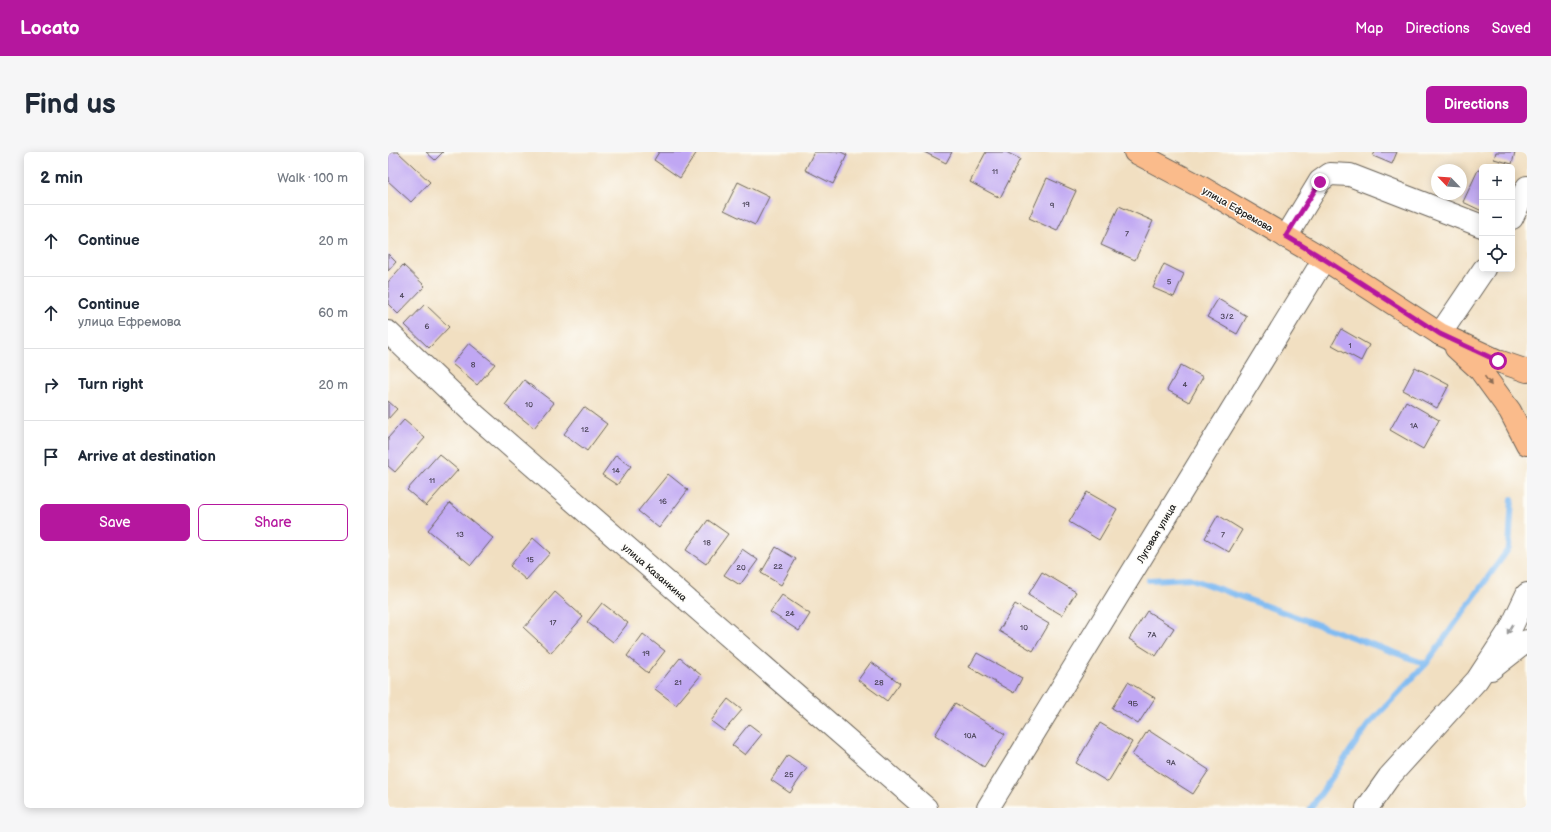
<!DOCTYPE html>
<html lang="en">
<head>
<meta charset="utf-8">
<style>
	:root { --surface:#fff; --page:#f6f6f7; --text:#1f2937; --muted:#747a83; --line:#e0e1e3; --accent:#b5179e }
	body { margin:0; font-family:"Balsamiq Sans",sans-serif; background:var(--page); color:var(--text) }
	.controls { position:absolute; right:12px; top:12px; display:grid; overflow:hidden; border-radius:6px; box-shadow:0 2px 10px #0003 }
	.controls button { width:36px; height:36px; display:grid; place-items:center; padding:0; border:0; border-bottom:1px solid var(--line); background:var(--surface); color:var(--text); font:20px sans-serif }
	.compass { position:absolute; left:1043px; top:12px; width:36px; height:36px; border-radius:50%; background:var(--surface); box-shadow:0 2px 10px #0003; rotate:295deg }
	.stop { position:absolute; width:12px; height:12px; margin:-9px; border:3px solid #b5179e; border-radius:50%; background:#fff }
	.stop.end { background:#b5179e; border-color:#fff; box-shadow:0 1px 4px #0008 }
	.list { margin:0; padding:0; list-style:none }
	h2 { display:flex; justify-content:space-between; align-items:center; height:52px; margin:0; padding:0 16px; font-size:17px }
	h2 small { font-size:13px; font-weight:400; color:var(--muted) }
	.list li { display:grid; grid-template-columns:26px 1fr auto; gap:12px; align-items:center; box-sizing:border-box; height:72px; padding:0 16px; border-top:1px solid var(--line) }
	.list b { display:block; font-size:15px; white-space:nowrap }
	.list p { margin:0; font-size:13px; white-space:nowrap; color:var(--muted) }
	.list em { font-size:13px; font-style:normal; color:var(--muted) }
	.actions { display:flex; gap:8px; padding:12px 16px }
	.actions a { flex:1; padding:9px 0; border:1px solid var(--accent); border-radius:6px; text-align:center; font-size:14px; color:var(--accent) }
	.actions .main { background:var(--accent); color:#fff }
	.icon { flex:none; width:22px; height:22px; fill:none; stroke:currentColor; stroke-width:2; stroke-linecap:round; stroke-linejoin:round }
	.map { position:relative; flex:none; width:1139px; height:656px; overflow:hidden; border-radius:6px }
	header { display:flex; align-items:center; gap:24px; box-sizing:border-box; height:56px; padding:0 20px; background:var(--accent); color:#fff }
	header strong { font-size:19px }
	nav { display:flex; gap:22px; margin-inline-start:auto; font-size:14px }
	.intro { display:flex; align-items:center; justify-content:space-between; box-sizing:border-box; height:96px; padding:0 24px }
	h1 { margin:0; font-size:28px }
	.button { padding:10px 18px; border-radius:6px; background:var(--accent); color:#fff; font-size:14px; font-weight:700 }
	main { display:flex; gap:24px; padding:0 24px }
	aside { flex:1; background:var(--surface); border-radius:6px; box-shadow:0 2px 10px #0003 }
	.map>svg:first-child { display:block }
</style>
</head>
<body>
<header>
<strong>Locato</strong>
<nav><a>Map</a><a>Directions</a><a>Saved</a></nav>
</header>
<div class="intro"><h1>Find us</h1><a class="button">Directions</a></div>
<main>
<aside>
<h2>2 min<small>Walk · 100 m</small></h2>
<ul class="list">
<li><svg class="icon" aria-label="ahead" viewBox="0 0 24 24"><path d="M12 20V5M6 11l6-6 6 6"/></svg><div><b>Continue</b></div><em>20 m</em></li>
<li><svg class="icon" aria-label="ahead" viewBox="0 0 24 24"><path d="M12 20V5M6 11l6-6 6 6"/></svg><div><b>Continue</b><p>улица Ефремова</p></div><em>60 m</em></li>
<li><svg class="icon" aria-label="right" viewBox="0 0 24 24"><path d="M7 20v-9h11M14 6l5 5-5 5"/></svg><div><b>Turn right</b></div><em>20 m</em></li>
<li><svg class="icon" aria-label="arrive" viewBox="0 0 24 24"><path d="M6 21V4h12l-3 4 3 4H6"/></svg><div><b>Arrive at destination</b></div></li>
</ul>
<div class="actions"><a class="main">Save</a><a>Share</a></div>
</aside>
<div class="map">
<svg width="1139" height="656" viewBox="0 0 1139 656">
	<rect width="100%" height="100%" fill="#fdfcf7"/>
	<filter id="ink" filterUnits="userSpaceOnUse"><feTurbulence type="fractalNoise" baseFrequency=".025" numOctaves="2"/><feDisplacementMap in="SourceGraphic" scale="8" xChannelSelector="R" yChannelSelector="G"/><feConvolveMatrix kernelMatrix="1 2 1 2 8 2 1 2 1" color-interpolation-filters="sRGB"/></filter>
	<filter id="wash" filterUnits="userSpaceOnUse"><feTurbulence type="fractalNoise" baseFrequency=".012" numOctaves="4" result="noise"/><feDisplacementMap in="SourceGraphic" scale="16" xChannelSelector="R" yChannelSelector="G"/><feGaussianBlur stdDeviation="0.9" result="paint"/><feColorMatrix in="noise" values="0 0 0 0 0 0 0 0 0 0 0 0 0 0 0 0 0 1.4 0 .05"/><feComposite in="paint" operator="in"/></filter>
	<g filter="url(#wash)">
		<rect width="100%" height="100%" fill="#f1dfc1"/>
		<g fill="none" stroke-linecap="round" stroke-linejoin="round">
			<path stroke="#80bbf2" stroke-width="6" d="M 761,428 L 801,426 L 1038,512
				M 923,656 L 980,573 L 1038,512 L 1121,396 L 1124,347"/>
		</g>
		<g id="blocks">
			<path fill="#c0a7f3" d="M 3,0 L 10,0 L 42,30 L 23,50 L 0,29 L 0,3 Z
				M 38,0 L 55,0 L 47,8 Z
				M 271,0 L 309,0 L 292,26 L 266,8 Z
				M 426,0 L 453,0 L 459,3 L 445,32 L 417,18 Z
				M 536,0 L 564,0 L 558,11 Z
				M 598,0 L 618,0 L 632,7 L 612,46 L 582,30 Z
				M 987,0 L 1009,0 L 1004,12 L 985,4 Z
				M 1108,0 L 1127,0 L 1124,12 L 1106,7 Z
				M 1090,18 L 1094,19 L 1094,59 L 1075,50 Z
				M 659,26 L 688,39 L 669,79 L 641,66 Z
				M 350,30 L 381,45 L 367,73 L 336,58 Z
				M 731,54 L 765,69 L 747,108 L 713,93 Z
				M 0,102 L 8,110 L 0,119 Z
				M 776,112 L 796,122 L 786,145 L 765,136 Z
				M 15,113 L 37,134 L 10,162 L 0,152 L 0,130 Z
				M 830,147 L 859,164 L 849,182 L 819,165 Z
				M 37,152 L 61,175 L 41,196 L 17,173 Z
				M 953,177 L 981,193 L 973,209 L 944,193 Z
				M 81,191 L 107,212 L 89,233 L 64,212 Z
				M 793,213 L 815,225 L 801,250 L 779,238 Z
				M 1027,215 L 1061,233 L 1049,256 L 1015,238 Z
				M 136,228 L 166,251 L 146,276 L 117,253 Z
				M 0,249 L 9,257 L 0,267 Z
				M 1018,249 L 1051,268 L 1035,297 L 1002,278 Z
				M 196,255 L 219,272 L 199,299 L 176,282 Z
				M 16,268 L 37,286 L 7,320 L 0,314 L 0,286 Z
				M 51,302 L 70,318 L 38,354 L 19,338 Z
				M 228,303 L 243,314 L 229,333 L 214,323 Z
				M 280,322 L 300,338 L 271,376 L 250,359 Z
				M 699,340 L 729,357 L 711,388 L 681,370 Z
				M 62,351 L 105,386 L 83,413 L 40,378 Z
				M 830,363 L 854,378 L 841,400 L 817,386 Z
				M 320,368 L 340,382 L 318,412 L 298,398 Z
				M 145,386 L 162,401 L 138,428 L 122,414 Z
				M 388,395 L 408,407 L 393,433 L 373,421 Z
				M 354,397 L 370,408 L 352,433 L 336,423 Z
				M 654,420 L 688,440 L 674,463 L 640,443 Z
				M 167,440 L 195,465 L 163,501 L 136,476 Z
				M 394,443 L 422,462 L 411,479 L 382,460 Z
				M 214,451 L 240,471 L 225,490 L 199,470 Z
				M 627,452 L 661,472 L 645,499 L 611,479 Z
				M 759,459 L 786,476 L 768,504 L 741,487 Z
				M 255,482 L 277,499 L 260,521 L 239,504 Z
				M 589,501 L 634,526 L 626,541 L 581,515 Z
				M 292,506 L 313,523 L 288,553 L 267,537 Z
				M 483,510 L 512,531 L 499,549 L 470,528 Z
				M 740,530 L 767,546 L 750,572 L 724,556 Z
				M 340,547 L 354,558 L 336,579 L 323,569 Z
				M 567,551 L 617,582 L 596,615 L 547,583 Z
				M 712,571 L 744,590 L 720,630 L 688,611 Z
				M 361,572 L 374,582 L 357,603 L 344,593 Z
				M 760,578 L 821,618 L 805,642 L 744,603 Z
				M 400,603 L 419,616 L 402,641 L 383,628 Z"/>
		</g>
	</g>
	<g filter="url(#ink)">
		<use href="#blocks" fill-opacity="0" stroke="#676056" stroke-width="1"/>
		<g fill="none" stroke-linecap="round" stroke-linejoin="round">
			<defs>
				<path id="minor" d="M 1124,66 L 1139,35
					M 898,85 L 932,29 L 942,22 L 962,23 L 1094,74
					M 0,180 L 87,263 L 538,656
					M 1052,182 L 1096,117
					M 1103,517 L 1139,489
					M 600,656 L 936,107
					M 979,656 L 1001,625 L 1089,528 L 1123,476 L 1139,442"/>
				<path id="major" d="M 747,0 L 813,35 L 936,107 L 1052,182 L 1110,209 L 1139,219
					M 1068,196 L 1092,218 L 1122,259 L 1139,292"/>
			</defs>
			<use href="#minor" stroke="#676056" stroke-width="24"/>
			<use href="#major" stroke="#676056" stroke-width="24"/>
			<use href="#minor" stroke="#fff" stroke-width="22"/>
			<use href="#major" stroke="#fabb8b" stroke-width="22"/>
		</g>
		<defs><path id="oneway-solid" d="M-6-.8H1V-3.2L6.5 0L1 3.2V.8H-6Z"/></defs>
		<use fill="#8b6c54" href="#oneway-solid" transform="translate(1100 229) rotate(54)"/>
		<use fill="#999" href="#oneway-solid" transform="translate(1122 477) rotate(120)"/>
	</g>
	<g fill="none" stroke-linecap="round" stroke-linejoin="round" filter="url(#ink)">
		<path stroke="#b5179e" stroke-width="5" d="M 932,30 L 898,84 L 936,107 L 1052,182 L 1110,209"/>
	</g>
	<g text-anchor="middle" stroke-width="3" stroke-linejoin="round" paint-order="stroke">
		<g font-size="8" fill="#453f52">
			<text x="607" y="22">11</text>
			<text x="358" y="55">19</text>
			<text x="664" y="56">9</text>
			<text x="739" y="84">7</text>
			<text x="781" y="132">5</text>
			<text x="14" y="146">4</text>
			<text x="839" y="167">3/2</text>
			<text x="39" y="177">6</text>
			<text x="962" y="196">1</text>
			<text x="85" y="215">8</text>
			<text x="797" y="235">4</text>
			<text x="141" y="255">10</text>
			<text x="1026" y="276">1А</text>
			<text x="197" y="280">12</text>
			<text x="228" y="321">14</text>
			<text x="44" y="331">11</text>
			<text x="275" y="352">16</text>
			<text x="72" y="385">13</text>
			<text x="835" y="385">7</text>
			<text x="319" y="393">18</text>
			<text x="142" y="410">15</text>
			<text x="390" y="417">22</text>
			<text x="353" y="418">20</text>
			<text x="402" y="464">24</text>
			<text x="165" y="473">17</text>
			<text x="636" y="478">10</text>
			<text x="764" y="485">7А</text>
			<text x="258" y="504">19</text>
			<text x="290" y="533">21</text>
			<text x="491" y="533">28</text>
			<text x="745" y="554">9Б</text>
			<text x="582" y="586">10А</text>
			<text x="783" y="613">9А</text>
			<text x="401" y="625">25</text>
		</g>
		<g font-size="10" fill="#1c1c1c" stroke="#fdfcf7">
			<text transform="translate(850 57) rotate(30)" y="4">улица Ефремова</text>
			<text transform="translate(768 381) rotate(-59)" y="4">Луговая улица</text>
			<text transform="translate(267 420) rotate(41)" y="4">улица Казанкина</text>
		</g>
	</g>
</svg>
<div class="controls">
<button>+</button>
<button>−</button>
<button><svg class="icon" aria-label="locate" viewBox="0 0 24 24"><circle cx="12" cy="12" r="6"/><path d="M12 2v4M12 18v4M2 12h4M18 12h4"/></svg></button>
</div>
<svg class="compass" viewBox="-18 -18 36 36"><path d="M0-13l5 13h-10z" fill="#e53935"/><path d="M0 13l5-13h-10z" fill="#747a83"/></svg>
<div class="stop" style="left:1110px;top:209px"></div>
<div class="stop end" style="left:932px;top:30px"></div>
</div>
</main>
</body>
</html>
